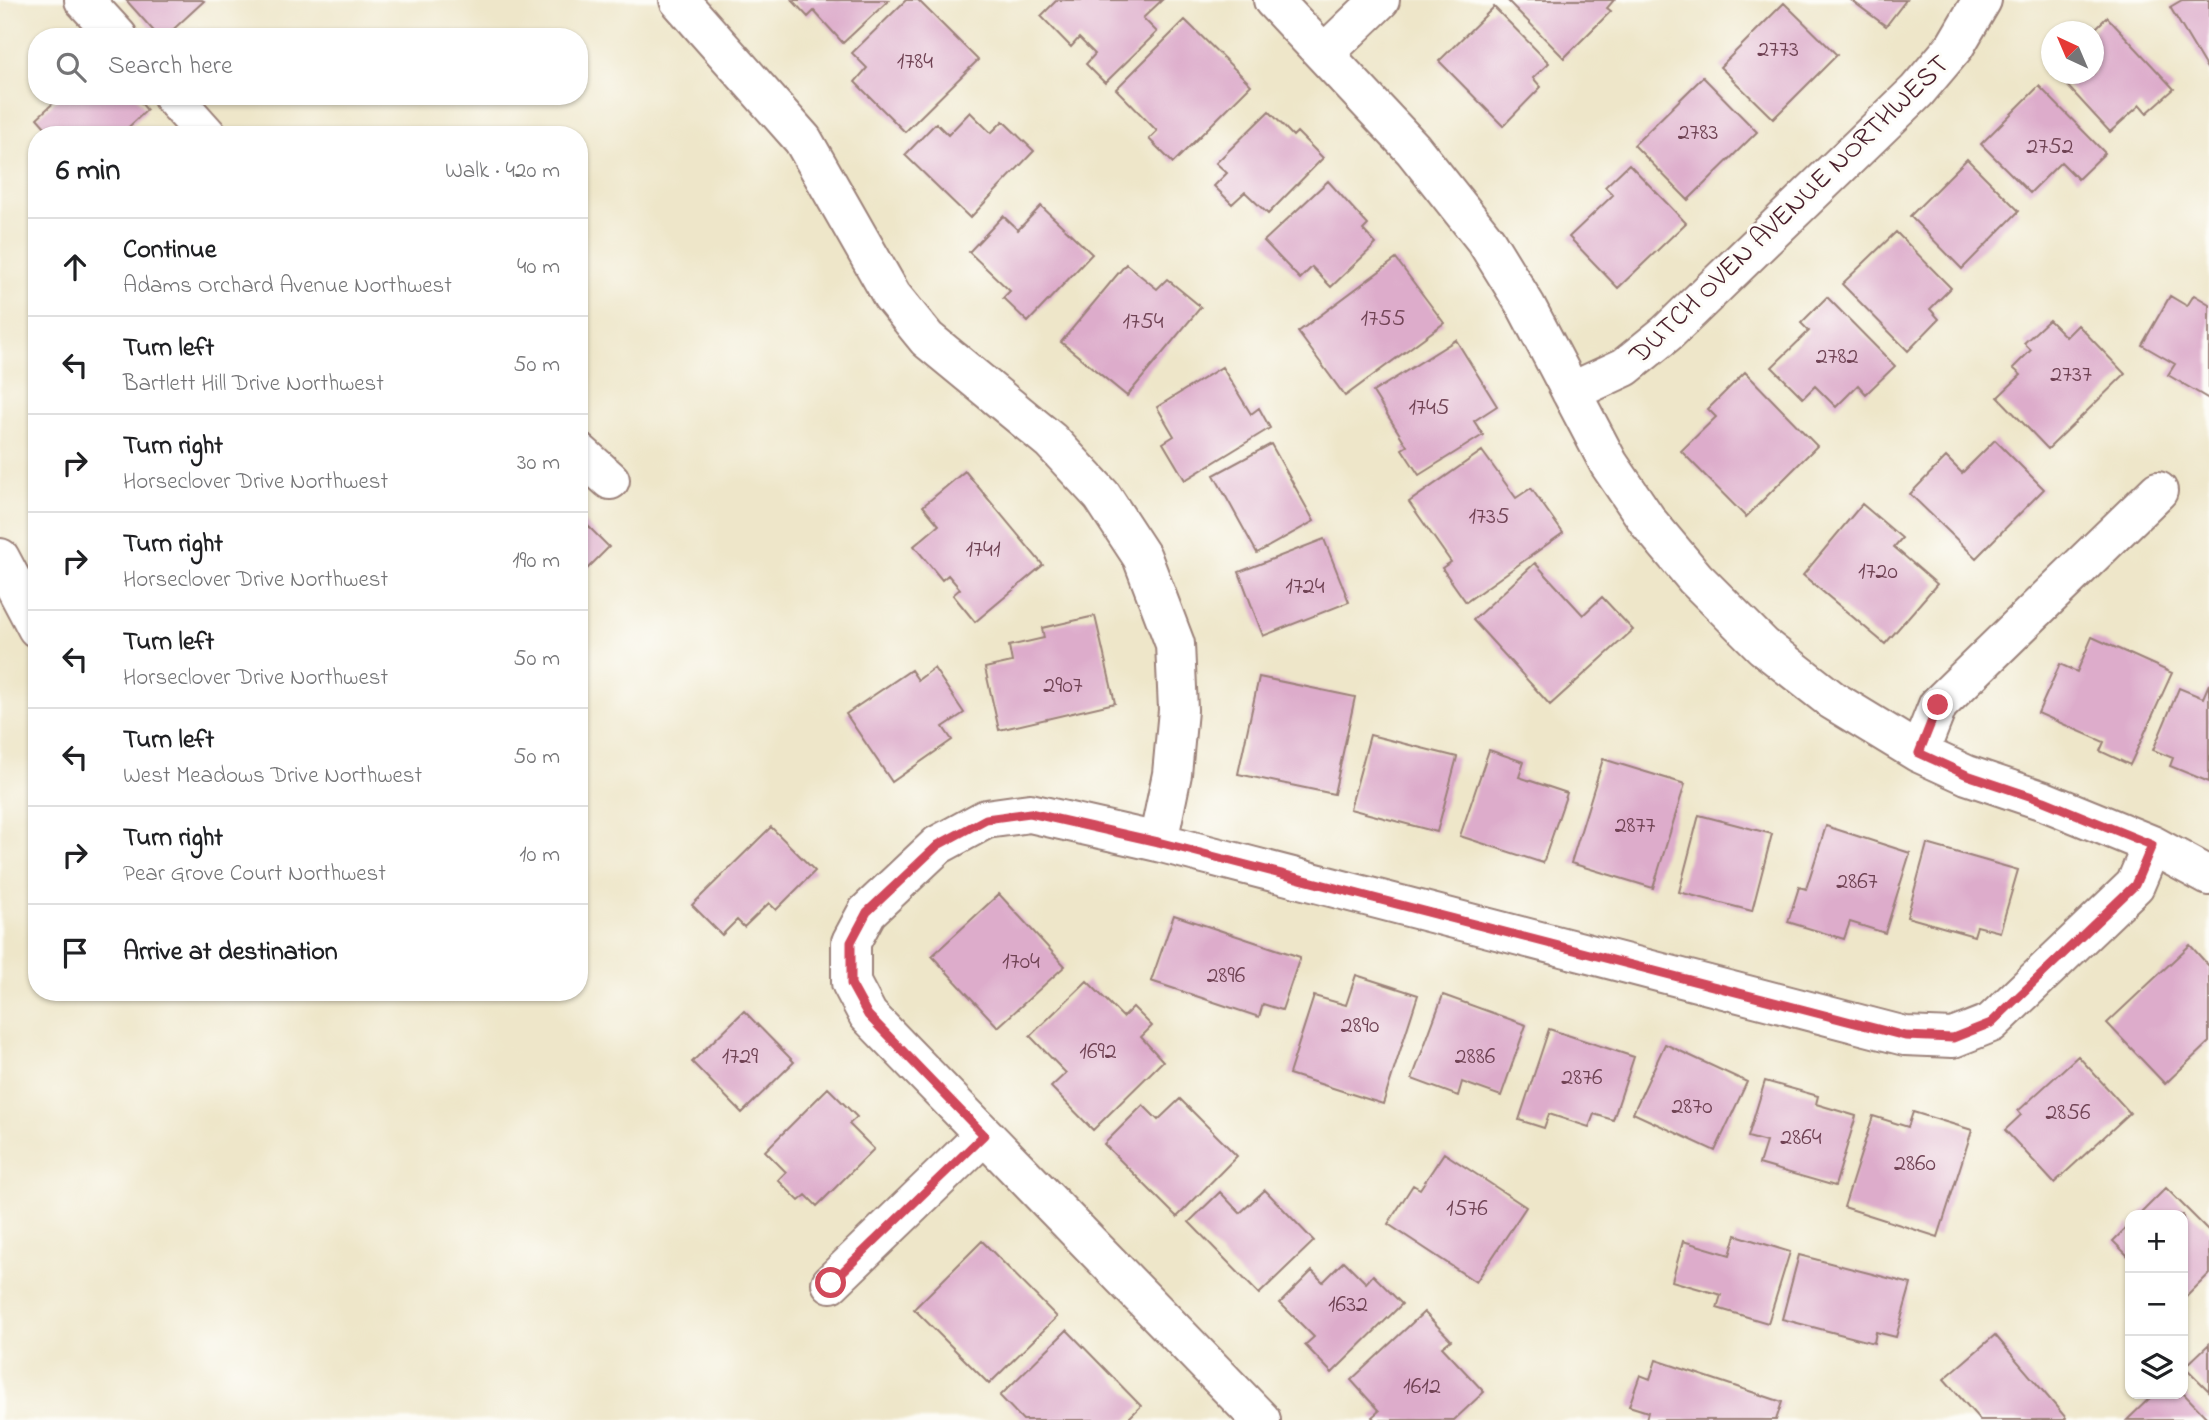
<!DOCTYPE html>
<html lang="en">
<head>
<meta charset="utf-8">
<style>
	:root { --surface:#fff; --page:#f2f2f2; --text:#202124; --muted:#757577; --line:#e0e0e0 }
	body { margin:0; font-family:"Indie Flower",sans-serif; background:var(--page); color:var(--text) }
	.controls { position:absolute; right:21px; bottom:21px; display:grid; overflow:hidden; border-radius:14px; box-shadow:0 2px 5px #0004 }
	.controls button { width:63px; height:63px; display:grid; place-items:center; padding:0; border:0; border-bottom:2px solid var(--line); background:var(--surface); color:var(--text); font:35px sans-serif }
	.compass { position:absolute; left:2041px; top:21px; width:63px; height:63px; border-radius:50%; background:var(--surface); box-shadow:0 2px 5px #0004; rotate:316deg }
	.stop { position:absolute; width:21px; height:21px; margin:-16px; border:5px solid #d1495b; border-radius:50%; background:#fff }
	.stop.end { background:#d1495b; border-color:#fff; box-shadow:0 2px 7px #0008 }
	.list { margin:0; padding:0; list-style:none }
	h2 { display:flex; justify-content:space-between; align-items:center; height:91px; margin:0; padding:0 28px; font-size:30px }
	h2 small { font-size:23px; font-weight:400; color:var(--muted) }
	.list li { display:grid; grid-template-columns:46px 1fr auto; gap:21px; align-items:center; box-sizing:border-box; height:98px; padding:0 28px; border-top:2px solid var(--line) }
	.list b { display:block; font-size:26px; white-space:nowrap }
	.list p { margin:0; font-size:23px; white-space:nowrap; color:var(--muted) }
	.list em { font-size:23px; font-style:normal; color:var(--muted) }
	.icon { flex:none; width:38px; height:38px; fill:none; stroke:currentColor; stroke-width:2; stroke-linecap:round; stroke-linejoin:round }
	.map { position:relative; flex:none; width:2209px; height:1420px; overflow:hidden }
	.search { position:absolute; background:var(--surface); box-shadow:0 2px 5px #0004; left:28px; top:28px; width:560px; height:77px; display:flex; align-items:center; gap:18px; box-sizing:border-box; padding:0 24px; border-radius:28px; color:var(--muted); font-size:26px }
	.panel { position:absolute; background:var(--surface); box-shadow:0 2px 5px #0004; left:28px; top:126px; width:560px; height:875px; border-radius:28px }
	.map>svg:first-child { display:block }
</style>
</head>
<body>
<div class="map">
<svg width="2209" height="1420" viewBox="0 0 2209 1420">
	<rect width="100%" height="100%" fill="#fdfcf7"/>
	<filter id="ink" filterUnits="userSpaceOnUse"><feTurbulence type="fractalNoise" baseFrequency=".0143" numOctaves="2"/><feDisplacementMap in="SourceGraphic" scale="14" xChannelSelector="R" yChannelSelector="G"/><feConvolveMatrix kernelMatrix="1 2 1 2 8 2 1 2 1" color-interpolation-filters="sRGB"/></filter>
	<filter id="wash" filterUnits="userSpaceOnUse"><feTurbulence type="fractalNoise" baseFrequency=".00686" numOctaves="4" result="noise"/><feDisplacementMap in="SourceGraphic" scale="28" xChannelSelector="R" yChannelSelector="G"/><feGaussianBlur stdDeviation="1.57" result="paint"/><feColorMatrix in="noise" values="0 0 0 0 0 0 0 0 0 0 0 0 0 0 0 0 0 1.4 0 .05"/><feComposite in="paint" operator="in"/></filter>
	<g filter="url(#wash)">
		<rect width="100%" height="100%" fill="#eee6c9"/>
		<g id="blocks">
			<path fill="#ddaccb" d="M 126,0 L 202,0 L 204,1 L 165,37 L 159,37 Z
				M 792,0 L 889,0 L 843,43 L 814,11 L 808,17 Z
				M 906,0 L 918,0 L 978,60 L 905,132 L 855,82 L 867,68 L 852,53 Z
				M 1057,0 L 1162,0 L 1143,18 L 1157,32 L 1105,83 L 1086,64 L 1095,54 L 1079,38 L 1071,47 L 1041,16 Z
				M 1507,0 L 1614,0 L 1607,8 L 1611,11 L 1564,58 Z
				M 1851,0 L 1906,0 L 1886,26 Z
				M 2182,0 L 2209,0 L 2209,72 L 2170,7 Z
				M 1784,3 L 1837,55 L 1773,119 L 1720,67 Z
				M 1494,7 L 1549,63 L 1533,78 L 1541,87 L 1503,126 L 1439,61 Z
				M 2107,17 L 2174,89 L 2147,113 L 2140,105 L 2110,132 L 2063,81 L 2070,74 L 2094,74 L 2094,30 Z
				M 1185,20 L 1251,85 L 1173,163 L 1149,139 L 1157,131 L 1116,89 Z
				M 1703,77 L 1757,132 L 1688,200 L 1634,145 Z
				M 2039,86 L 2105,153 L 2078,179 L 2061,162 L 2030,193 L 1981,144 Z
				M 61,96 L 135,96 L 147,110 L 120,135 L 52,135 L 37,118 Z
				M 1269,111 L 1293,136 L 1297,132 L 1323,158 L 1268,214 L 1245,192 L 1232,204 L 1214,186 L 1227,173 L 1216,163 Z
				M 970,112 L 991,133 L 1003,121 L 1034,151 L 970,218 L 905,155 L 936,123 L 948,135 Z
				M 1967,159 L 2019,211 L 1962,269 L 1910,216 Z
				M 1629,164 L 1686,223 L 1618,288 L 1569,237 L 1613,195 L 1605,187 Z
				M 1328,181 L 1368,225 L 1363,230 L 1376,244 L 1331,287 L 1312,267 L 1300,279 L 1264,241 Z
				M 1041,206 L 1092,254 L 1028,322 L 1003,298 L 1010,291 L 969,252 L 1003,216 L 1018,230 Z
				M 1896,232 L 1951,288 L 1930,309 L 1939,319 L 1908,351 L 1842,284 Z
				M 1396,259 L 1444,323 L 1345,396 L 1298,332 Z
				M 1126,264 L 1157,289 L 1167,279 L 1201,307 L 1127,396 L 1061,342 Z
				M 2194,295 L 2209,304 L 2209,399 L 2168,375 L 2175,364 L 2142,345 L 2170,296 L 2187,306 Z
				M 1827,297 L 1895,366 L 1866,394 L 1858,385 L 1836,407 L 1815,386 L 1803,398 L 1772,367 L 1809,331 L 1801,323 Z
				M 2049,320 L 2066,337 L 2078,325 L 2125,374 L 2048,449 L 1998,397 L 2021,375 L 2013,368 L 2031,350 L 2024,343 Z
				M 1456,340 L 1497,406 L 1474,421 L 1483,435 L 1419,475 L 1402,449 L 1407,446 L 1373,392 Z
				M 1222,367 L 1251,414 L 1259,408 L 1270,428 L 1185,480 L 1163,443 L 1174,436 L 1157,407 Z
				M 1745,372 L 1817,446 L 1746,517 L 1681,451 L 1716,417 L 1708,409 Z
				M 1995,440 L 2044,489 L 1976,558 L 1910,494 L 1946,457 L 1962,473 Z
				M 1271,444 L 1314,521 L 1257,553 L 1214,475 Z
				M 1482,451 L 1516,498 L 1531,488 L 1563,533 L 1466,602 L 1442,568 L 1451,562 L 1409,502 Z
				M 965,471 L 1043,565 L 975,622 L 953,595 L 960,589 L 948,575 L 942,580 L 914,546 L 939,525 L 923,506 Z
				M 1862,504 L 1902,538 L 1894,547 L 1937,584 L 1885,644 L 1803,575 Z
				M 579,517 L 609,547 L 579,577 Z
				M 1324,539 L 1349,602 L 1263,636 L 1239,572 Z
				M 1535,563 L 1583,615 L 1602,597 L 1633,630 L 1550,705 L 1473,620 Z
				M 1095,616 L 1115,703 L 999,730 L 985,668 L 1012,662 L 1009,646 L 1044,638 L 1042,628 Z
				M 2092,637 L 2172,673 L 2130,765 L 2100,751 L 2104,742 L 2038,713 L 2060,664 L 2077,672 Z
				M 934,668 L 964,713 L 943,727 L 952,740 L 892,782 L 846,714 L 911,670 L 918,680 Z
				M 1259,677 L 1355,697 L 1334,794 L 1238,774 Z
				M 2209,684 L 2209,782 L 2170,766 L 2173,758 L 2153,750 L 2179,688 L 2203,698 Z
				M 1370,735 L 1457,757 L 1437,832 L 1350,809 Z
				M 1489,750 L 1524,762 L 1519,777 L 1567,793 L 1543,863 L 1460,836 Z
				M 1603,759 L 1685,784 L 1653,888 L 1571,863 Z
				M 1699,815 L 1772,834 L 1752,911 L 1679,892 Z
				M 1826,826 L 1910,853 L 1885,933 L 1850,922 L 1844,939 L 1788,922 L 1799,887 L 1806,889 Z
				M 771,827 L 815,871 L 776,910 L 769,903 L 744,927 L 737,920 L 722,935 L 692,905 Z
				M 1927,844 L 2018,870 L 2000,932 L 1977,926 L 1974,936 L 1907,917 Z
				M 999,894 L 1065,966 L 998,1027 L 932,956 Z
				M 1174,915 L 1300,957 L 1282,1010 L 1263,1004 L 1259,1017 L 1151,981 Z
				M 2190,945 L 2209,966 L 2209,1042 L 2165,1084 L 2107,1023 Z
				M 1356,975 L 1418,995 L 1383,1104 L 1289,1074 L 1314,996 L 1346,1005 Z
				M 1087,981 L 1123,1017 L 1133,1007 L 1152,1026 L 1141,1037 L 1163,1061 L 1093,1130 L 1051,1087 L 1066,1073 L 1030,1036 Z
				M 1443,995 L 1526,1025 L 1501,1096 L 1462,1082 L 1458,1096 L 1412,1079 Z
				M 744,1011 L 794,1062 L 742,1113 L 692,1062 Z
				M 1549,1029 L 1634,1057 L 1613,1120 L 1594,1114 L 1589,1127 L 1549,1114 L 1544,1128 L 1519,1120 Z
				M 1665,1044 L 1747,1082 L 1715,1151 L 1633,1113 Z
				M 2078,1056 L 2130,1113 L 2054,1183 L 2005,1130 L 2021,1115 L 2018,1111 Z
				M 1765,1081 L 1818,1096 L 1816,1104 L 1856,1116 L 1835,1186 L 1759,1164 L 1766,1142 L 1748,1137 Z
				M 828,1088 L 857,1117 L 849,1124 L 874,1149 L 817,1206 L 806,1195 L 799,1201 L 778,1180 L 786,1172 L 765,1151 Z
				M 1180,1099 L 1237,1156 L 1177,1217 L 1104,1144 L 1143,1105 L 1158,1120 Z
				M 1913,1112 L 1972,1130 L 1938,1237 L 1844,1207 L 1873,1116 L 1908,1127 Z
				M 1444,1153 L 1526,1207 L 1476,1282 L 1388,1224 L 1413,1185 L 1420,1189 Z
				M 2166,1188 L 2209,1231 L 2209,1274 L 2183,1300 L 2183,1215 L 2139,1215 Z
				M 1265,1190 L 1314,1241 L 1259,1294 L 1189,1222 L 1220,1192 L 1240,1213 Z
				M 2130,1224 L 2130,1258 L 2113,1241 Z
				M 1736,1235 L 1790,1252 L 1768,1323 L 1717,1308 L 1721,1295 L 1672,1281 L 1683,1241 L 1730,1255 Z
				M 982,1241 L 1057,1317 L 989,1384 L 914,1309 Z
				M 1799,1255 L 1911,1284 L 1896,1337 L 1876,1332 L 1874,1343 L 1782,1319 Z
				M 1344,1261 L 1366,1283 L 1373,1275 L 1402,1304 L 1332,1373 L 1305,1345 L 1314,1337 L 1280,1303 L 1312,1271 L 1323,1282 Z
				M 1424,1312 L 1451,1340 L 1442,1347 L 1484,1392 L 1454,1420 L 1375,1420 L 1372,1417 L 1379,1411 L 1351,1380 Z
				M 1067,1330 L 1141,1406 L 1127,1420 L 1023,1420 L 1000,1396 Z
				M 1995,1335 L 2066,1418 L 2064,1420 L 1980,1420 L 1944,1379 Z
				M 2209,1344 L 2209,1391 L 2185,1367 Z
				M 1656,1360 L 1782,1402 L 1776,1420 L 1646,1420 L 1648,1412 L 1629,1406 L 1640,1375 L 1650,1379 Z
				M 2154,1394 L 2184,1394 L 2209,1420 L 2127,1420 Z"/>
		</g>
	</g>
	<g filter="url(#ink)">
		<use href="#blocks" fill-opacity="0" stroke="#9c827a" stroke-width="2"/>
		<g fill="none" stroke-linecap="round" stroke-linejoin="round">
			<defs>
				<path id="minor" d="M 84,0 L 118,37
					M 679,0 L 803,140 L 892,296 L 927,339 L 1051,441 L 1102,496 L 1142,557 L 1175,644 L 1178,710 L 1172,774 L 1158,842
					M 1273,0 L 1413,149 L 1486,241 L 1526,306 L 1609,464 L 1649,523 L 1695,578 L 1763,646 L 1832,700 L 1919,753 L 1967,775 L 2044,801 L 2152,845 L 2209,876
					M 1325,53 L 1380,0
					M 172,96 L 207,135
					M 1571,392 L 1625,367 L 1667,333 L 1917,91 L 1955,46 L 1982,0
					M 579,452 L 610,480
					M 0,558 L 37,628
					M 1919,753 L 1938,705 L 2158,491
					M 831,1283 L 984,1135
					M 1261,1420 L 868,1015 L 851,983 L 851,942 L 867,912 L 938,845 L 986,819 L 1030,813 L 1158,842 L 1905,1036 L 1953,1038 L 1991,1023 L 2135,885 L 2152,845"/>
			</defs>
			<use href="#minor" stroke="#9c827a" stroke-width="42"/>
			<use href="#minor" stroke="#fff" stroke-width="38"/>
		</g>
	</g>
	<g fill="none" stroke-linecap="round" stroke-linejoin="round" filter="url(#ink)">
		<path stroke="#d1495b" stroke-width="9" d="M 831,1283 L 984,1135 L 868,1015 L 851,984 L 851,942 L 867,912 L 938,845 L 986,819 L 1030,813 L 1158,842 L 1905,1036 L 1953,1038 L 1991,1023 L 2135,885 L 2152,845 L 2044,801 L 1967,775 L 1919,753 L 1938,705"/>
	</g>
	<g text-anchor="middle" stroke-width="6" stroke-linejoin="round" paint-order="stroke">
		<g font-size="24" fill="#6f4253">
			<text x="1778" y="56">2773</text>
			<text x="915" y="68">1784</text>
			<text x="1698" y="139">2783</text>
			<text x="2050" y="153">2752</text>
			<text x="1383" y="325">1755</text>
			<text x="1143" y="328">1754</text>
			<text x="1837" y="363">2782</text>
			<text x="2071" y="381">2737</text>
			<text x="1429" y="414">1745</text>
			<text x="1489" y="523">1735</text>
			<text x="983" y="556">1741</text>
			<text x="1878" y="578">1720</text>
			<text x="1305" y="593">1724</text>
			<text x="1063" y="692">2907</text>
			<text x="1635" y="832">2877</text>
			<text x="1857" y="888">2867</text>
			<text x="1021" y="968">1704</text>
			<text x="1226" y="982">2896</text>
			<text x="1360" y="1032">2890</text>
			<text x="1098" y="1058">1692</text>
			<text x="740" y="1063">1729</text>
			<text x="1475" y="1063">2886</text>
			<text x="1582" y="1084">2876</text>
			<text x="1692" y="1113">2870</text>
			<text x="2068" y="1119">2856</text>
			<text x="1801" y="1144">2864</text>
			<text x="1915" y="1170">2860</text>
			<text x="1467" y="1215">1576</text>
			<text x="1348" y="1311">1632</text>
			<text x="1422" y="1393">1612</text>
		</g>
		<g font-size="28" fill="#4a1f2b" stroke="#fdfcf7">
			<text transform="translate(1788 208) rotate(-44)" y="10">DUTCH OVEN AVENUE NORTHWEST</text>
		</g>
	</g>
</svg>
<div class="controls">
<button>+</button>
<button>−</button>
<button><svg class="icon" aria-label="layers" viewBox="0 0 24 24"><path d="M12 4l9 5-9 5-9-5zM3 14l9 5 9-5"/></svg></button>
</div>
<svg class="compass" viewBox="-18 -18 36 36"><path d="M0-13l5 13h-10z" fill="#e53935"/><path d="M0 13l5-13h-10z" fill="#757577"/></svg>
<div class="stop" style="left:831px;top:1283px"></div>
<div class="stop end" style="left:1938px;top:705px"></div>
<div class="search"><svg class="icon" aria-label="search" viewBox="0 0 24 24"><circle cx="10" cy="10" r="6"/><path d="M15 15l6 6"/></svg>Search here</div>
<section class="panel">
<h2>6 min<small>Walk · 420 m</small></h2>
<ul class="list">
<li><svg class="icon" aria-label="ahead" viewBox="0 0 24 24"><path d="M12 20V5M6 11l6-6 6 6"/></svg><div><b>Continue</b><p>Adams Orchard Avenue Northwest</p></div><em>40 m</em></li>
<li><svg class="icon" aria-label="left" viewBox="0 0 24 24"><path d="M17 20v-9H6M10 6l-5 5 5 5"/></svg><div><b>Turn left</b><p>Bartlett Hill Drive Northwest</p></div><em>50 m</em></li>
<li><svg class="icon" aria-label="right" viewBox="0 0 24 24"><path d="M7 20v-9h11M14 6l5 5-5 5"/></svg><div><b>Turn right</b><p>Horseclover Drive Northwest</p></div><em>30 m</em></li>
<li><svg class="icon" aria-label="right" viewBox="0 0 24 24"><path d="M7 20v-9h11M14 6l5 5-5 5"/></svg><div><b>Turn right</b><p>Horseclover Drive Northwest</p></div><em>190 m</em></li>
<li><svg class="icon" aria-label="left" viewBox="0 0 24 24"><path d="M17 20v-9H6M10 6l-5 5 5 5"/></svg><div><b>Turn left</b><p>Horseclover Drive Northwest</p></div><em>50 m</em></li>
<li><svg class="icon" aria-label="left" viewBox="0 0 24 24"><path d="M17 20v-9H6M10 6l-5 5 5 5"/></svg><div><b>Turn left</b><p>West Meadows Drive Northwest</p></div><em>50 m</em></li>
<li><svg class="icon" aria-label="right" viewBox="0 0 24 24"><path d="M7 20v-9h11M14 6l5 5-5 5"/></svg><div><b>Turn right</b><p>Pear Grove Court Northwest</p></div><em>10 m</em></li>
<li><svg class="icon" aria-label="arrive" viewBox="0 0 24 24"><path d="M6 21V4h12l-3 4 3 4H6"/></svg><div><b>Arrive at destination</b></div></li>
</ul>
</section>
</div>
</body>
</html>
